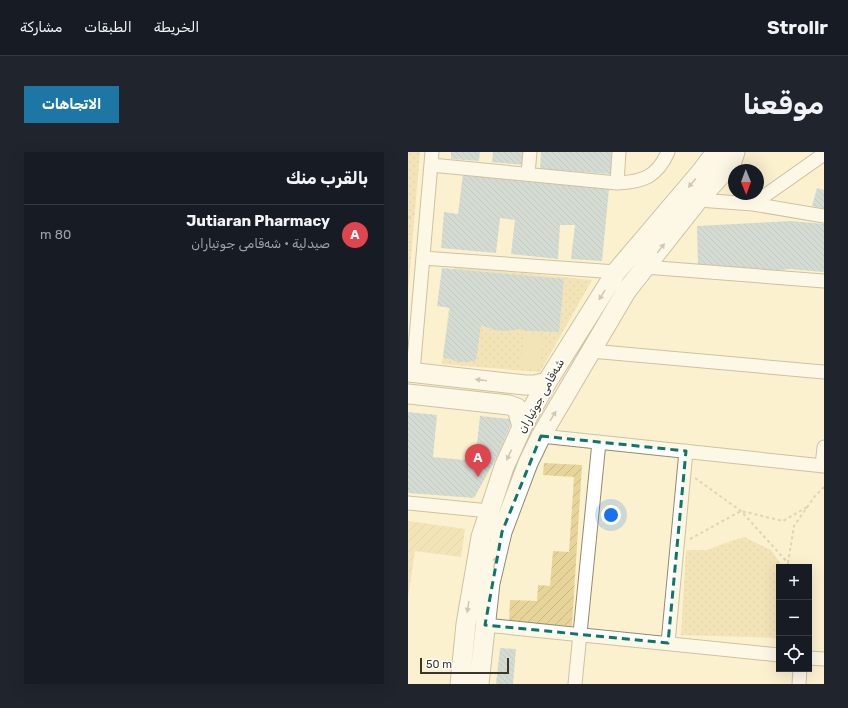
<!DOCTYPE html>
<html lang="ar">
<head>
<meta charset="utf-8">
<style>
	:root { --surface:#171b24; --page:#20242c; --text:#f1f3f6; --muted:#9ea1a6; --line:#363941; --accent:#1d77a5 }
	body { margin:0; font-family:Rubik,"Noto Sans Arabic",sans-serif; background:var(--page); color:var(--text); direction:rtl }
	.controls { position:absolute; right:12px; bottom:12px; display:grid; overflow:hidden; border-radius:0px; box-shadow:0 4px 16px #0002 }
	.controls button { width:36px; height:36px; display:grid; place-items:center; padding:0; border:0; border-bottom:1px solid var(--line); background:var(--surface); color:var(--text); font:20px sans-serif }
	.compass { position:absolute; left:320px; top:12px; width:36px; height:36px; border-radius:50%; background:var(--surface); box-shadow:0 4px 16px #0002; rotate:179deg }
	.scale { position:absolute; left:12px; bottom:10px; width:89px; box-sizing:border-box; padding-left:4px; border:2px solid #3a3629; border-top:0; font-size:11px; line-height:14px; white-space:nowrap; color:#3a3629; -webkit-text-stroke:3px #fefefe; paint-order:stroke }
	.you { position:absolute; left:203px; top:363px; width:14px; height:14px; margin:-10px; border:3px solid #fff; border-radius:50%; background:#1a73e8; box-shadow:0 0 0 6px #1a73e833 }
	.badge { display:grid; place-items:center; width:26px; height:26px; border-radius:50%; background:var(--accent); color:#fff; font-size:13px; font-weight:700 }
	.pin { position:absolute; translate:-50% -33px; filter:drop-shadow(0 1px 2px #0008) }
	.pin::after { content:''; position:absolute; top:21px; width:14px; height:12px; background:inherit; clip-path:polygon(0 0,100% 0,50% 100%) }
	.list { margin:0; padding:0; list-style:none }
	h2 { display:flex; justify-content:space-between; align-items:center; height:52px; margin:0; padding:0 16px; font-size:17px }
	h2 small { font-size:13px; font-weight:400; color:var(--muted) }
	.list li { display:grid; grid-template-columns:26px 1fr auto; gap:12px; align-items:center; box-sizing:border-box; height:60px; padding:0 16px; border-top:1px solid var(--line) }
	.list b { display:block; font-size:15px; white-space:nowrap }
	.list p { margin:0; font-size:13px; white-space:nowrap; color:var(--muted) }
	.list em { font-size:13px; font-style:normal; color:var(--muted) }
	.icon { flex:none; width:22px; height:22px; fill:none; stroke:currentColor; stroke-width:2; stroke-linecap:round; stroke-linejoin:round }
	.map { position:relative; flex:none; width:416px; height:532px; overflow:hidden; direction:ltr; border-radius:0px }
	header { display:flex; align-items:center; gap:24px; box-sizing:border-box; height:56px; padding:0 20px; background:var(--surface); border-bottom:1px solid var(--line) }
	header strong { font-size:19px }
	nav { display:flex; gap:22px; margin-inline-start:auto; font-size:14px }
	.intro { display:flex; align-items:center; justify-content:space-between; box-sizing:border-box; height:96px; padding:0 24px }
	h1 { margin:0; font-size:28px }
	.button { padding:10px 18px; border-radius:0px; background:var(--accent); color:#fff; font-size:14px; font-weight:700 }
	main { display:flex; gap:24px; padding:0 24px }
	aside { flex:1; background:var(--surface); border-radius:0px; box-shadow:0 4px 16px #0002 }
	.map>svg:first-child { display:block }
</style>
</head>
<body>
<header>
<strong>Strollr</strong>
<nav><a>الخريطة</a><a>الطبقات</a><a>مشاركة</a></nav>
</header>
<div class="intro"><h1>موقعنا</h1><a class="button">الاتجاهات</a></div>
<main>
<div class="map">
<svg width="416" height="532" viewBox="0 0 416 532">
	<defs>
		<pattern id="grass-dots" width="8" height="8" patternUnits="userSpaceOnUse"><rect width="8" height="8" fill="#e7d499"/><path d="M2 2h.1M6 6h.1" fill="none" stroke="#c7b784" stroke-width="1.8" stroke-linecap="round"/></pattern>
		<pattern id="garden-furrows" width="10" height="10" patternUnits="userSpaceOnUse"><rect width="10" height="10" fill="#e7d499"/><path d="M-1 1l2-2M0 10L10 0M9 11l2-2" fill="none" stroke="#c7b784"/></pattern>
		<pattern id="building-back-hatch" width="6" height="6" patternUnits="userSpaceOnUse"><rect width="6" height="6" fill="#a2c2d7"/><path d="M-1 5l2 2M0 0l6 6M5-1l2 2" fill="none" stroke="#859eae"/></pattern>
	</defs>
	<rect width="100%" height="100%" fill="#fbf1cf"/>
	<path fill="url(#grass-dots)" d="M 0,0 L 12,0 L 0,141 Z
		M 46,114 L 184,128 L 132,220 L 34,212 Z
		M 336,385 L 363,398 L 375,415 L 371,415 L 371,486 L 273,483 L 278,398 L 300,398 L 317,391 Z"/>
	<path fill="#e7d499" d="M 116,181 L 135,183 L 132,216 L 113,214 Z"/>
	<path fill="url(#garden-furrows)" d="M 136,311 L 174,313 L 164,474 L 101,470 L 102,448 L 129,449 L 130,433 L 142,434 L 145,399 L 161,400 L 166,325 L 135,323 Z
		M 0,369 L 57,377 L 53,405 L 7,399 L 0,445 Z"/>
	<path fill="url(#building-back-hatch)" d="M 43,0 L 72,0 L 71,9 L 43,7 Z
		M 85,0 L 116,0 L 115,13 L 84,10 Z
		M 133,0 L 204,0 L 203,22 L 132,17 Z
		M 55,22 L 201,37 L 194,109 L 163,107 L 167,73 L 152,73 L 150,107 L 103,102 L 107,68 L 92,66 L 88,101 L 33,96 L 36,60 L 50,62 Z
		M 409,36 L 416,38 L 416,57 L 404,54 Z
		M 383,69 L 416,72 L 416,120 L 381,117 L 368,119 L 290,114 L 289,74 Z
		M 34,116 L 156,127 L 151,180 L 118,179 L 114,177 L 97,179 L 87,178 L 73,173 L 68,208 L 60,210 L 51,210 L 35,205 L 42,156 L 29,154 Z
		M 0,260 L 29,263 L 25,305 L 67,309 L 72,264 L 101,267 L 103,272 L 90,303 L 66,346 L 0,341 Z
		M 92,496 L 108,497 L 105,532 L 88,532 Z"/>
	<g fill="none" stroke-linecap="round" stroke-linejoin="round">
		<defs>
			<path id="street" d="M 23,13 L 209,31 C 235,30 249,25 260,0
				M 120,22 L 122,0
				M 209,31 L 211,0
				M 290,48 L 345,52 L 416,64
				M 345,52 L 416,2
				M 15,106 L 208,120
				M 237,115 L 416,129
				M 183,199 L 416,220
				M 5,220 L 24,0
				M 133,284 L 416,314
				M 414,314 L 416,295
				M 0,351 L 81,359
				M 77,473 L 371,503
				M 260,491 L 278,299
				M 401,506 L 416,507
				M 167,532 L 191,290
				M 391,532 L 392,517"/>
			<path id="secondary" d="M 0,220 L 117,233 L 127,233 L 139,230
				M 0,242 L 101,253 L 109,256 L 114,275
				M 52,532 L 58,472 L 73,385 L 96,315 L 114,275 L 139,230 L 208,120 L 293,20 L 308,0
				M 71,532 L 82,431 L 94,380 L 120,311 L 133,284 L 219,138 L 290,48 L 323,12 L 327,0"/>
		</defs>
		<use href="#street" stroke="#948a6b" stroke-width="15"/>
		<use href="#secondary" stroke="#948a6b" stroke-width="21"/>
		<path stroke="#bab297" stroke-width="2" stroke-dasharray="3 3" stroke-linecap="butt" d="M 0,66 L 6,62
			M 287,326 L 333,359 L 380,411 L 381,415
			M 282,387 L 333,359 L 375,369 L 399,355
			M 380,411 L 386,374 L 407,344 L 416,335"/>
		<use href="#street" stroke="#fff" stroke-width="13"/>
		<use href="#secondary" stroke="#fff" stroke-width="19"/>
	</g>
	<defs><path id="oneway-solid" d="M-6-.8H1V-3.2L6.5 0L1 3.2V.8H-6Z"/></defs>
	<g fill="#9c9a94">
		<use href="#oneway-solid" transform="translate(284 31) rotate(130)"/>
		<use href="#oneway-solid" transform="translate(253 96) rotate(-52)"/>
		<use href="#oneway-solid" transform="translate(194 143) rotate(122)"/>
		<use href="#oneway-solid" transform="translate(73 228) rotate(-173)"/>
		<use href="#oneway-solid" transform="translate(145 264) rotate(-59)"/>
		<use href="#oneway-solid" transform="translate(101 303) rotate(115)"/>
		<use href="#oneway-solid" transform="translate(87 410) rotate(-77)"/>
		<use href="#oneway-solid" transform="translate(60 455) rotate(99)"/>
	</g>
	<path d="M0 0H416V532H0ZM 133,284 L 278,299 L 260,491 L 77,473 L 94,380 Z" fill="#fbf1cf" fill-opacity=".55" fill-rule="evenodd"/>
	<path fill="none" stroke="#0f766e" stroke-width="3" stroke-dasharray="8 5" stroke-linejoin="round" d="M 133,284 L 278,299 L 260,491 L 77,473 L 94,380 Z"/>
	<g text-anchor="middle" stroke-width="3.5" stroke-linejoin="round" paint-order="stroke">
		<g font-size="12" fill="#3a3629" stroke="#fefefe">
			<text transform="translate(133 244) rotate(-61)" y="4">شەقامی جوتیاران</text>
		</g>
	</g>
</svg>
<div class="controls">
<button>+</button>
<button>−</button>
<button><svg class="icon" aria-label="locate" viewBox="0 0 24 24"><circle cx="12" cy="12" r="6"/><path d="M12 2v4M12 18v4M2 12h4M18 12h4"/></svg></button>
</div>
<svg class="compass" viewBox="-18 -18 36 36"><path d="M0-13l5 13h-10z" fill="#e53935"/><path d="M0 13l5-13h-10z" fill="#9ea1a6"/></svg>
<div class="scale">50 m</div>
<div class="you"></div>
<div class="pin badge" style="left:70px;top:325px;background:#e0444e">A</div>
</div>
<aside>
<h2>بالقرب منك<small></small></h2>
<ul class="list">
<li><span class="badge" style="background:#e0444e">A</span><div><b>Jutiaran Pharmacy</b><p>صيدلية · شەقامی جوتیاران</p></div><em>80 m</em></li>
</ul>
</aside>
</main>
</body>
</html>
